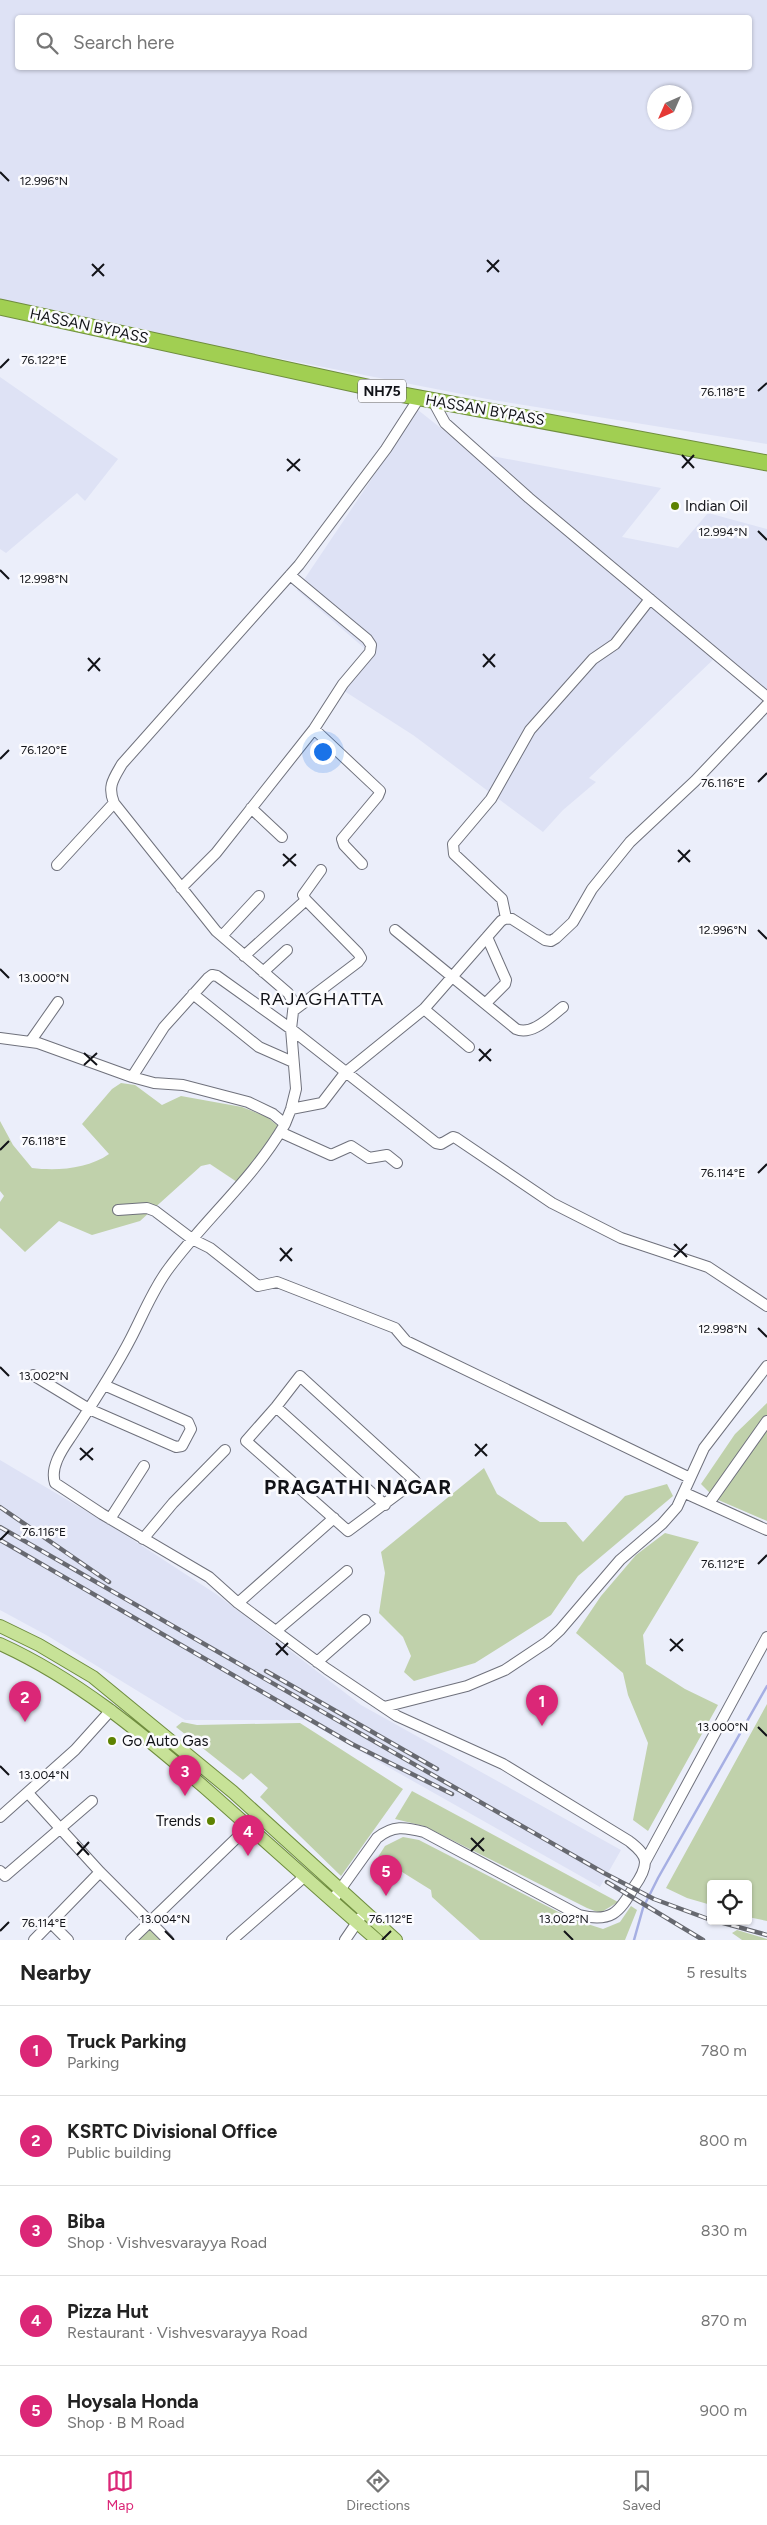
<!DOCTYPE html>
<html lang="en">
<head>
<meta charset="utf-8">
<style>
	:root { --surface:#fff; --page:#f2f2f2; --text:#222; --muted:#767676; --line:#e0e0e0; --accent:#db2777 }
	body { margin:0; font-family:Figtree,sans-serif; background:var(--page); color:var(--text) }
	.controls { position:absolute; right:15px; bottom:15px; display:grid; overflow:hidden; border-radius:5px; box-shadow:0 1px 4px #0004 }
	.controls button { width:45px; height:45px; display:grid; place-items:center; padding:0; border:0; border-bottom:1px solid var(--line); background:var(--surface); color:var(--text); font:25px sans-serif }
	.compass { position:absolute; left:647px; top:85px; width:45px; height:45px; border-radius:50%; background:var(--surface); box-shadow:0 1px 4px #0004; rotate:225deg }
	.you { position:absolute; left:322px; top:751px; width:18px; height:18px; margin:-12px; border:4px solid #fff; border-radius:50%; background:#1a73e8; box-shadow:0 0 0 8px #1a73e833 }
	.badge { display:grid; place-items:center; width:32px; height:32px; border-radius:50%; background:var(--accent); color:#fff; font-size:16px; font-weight:700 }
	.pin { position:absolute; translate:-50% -41px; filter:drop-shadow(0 1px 2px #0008) }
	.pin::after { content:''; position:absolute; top:26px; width:18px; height:15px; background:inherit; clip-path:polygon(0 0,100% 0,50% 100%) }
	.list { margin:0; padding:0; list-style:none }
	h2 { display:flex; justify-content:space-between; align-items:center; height:65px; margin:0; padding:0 20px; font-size:21px }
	h2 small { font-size:16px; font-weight:400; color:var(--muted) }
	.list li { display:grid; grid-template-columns:32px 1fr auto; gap:15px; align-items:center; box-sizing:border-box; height:90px; padding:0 20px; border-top:1px solid var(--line) }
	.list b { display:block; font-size:19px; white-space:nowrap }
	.list p { margin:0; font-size:16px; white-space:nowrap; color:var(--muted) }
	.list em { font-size:16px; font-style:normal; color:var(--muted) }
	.icon { flex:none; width:28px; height:28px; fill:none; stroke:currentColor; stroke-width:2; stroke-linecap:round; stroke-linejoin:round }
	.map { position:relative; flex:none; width:767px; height:1940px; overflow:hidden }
	.search { position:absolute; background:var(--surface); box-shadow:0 1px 4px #0004; left:15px; right:15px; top:15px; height:55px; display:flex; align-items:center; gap:12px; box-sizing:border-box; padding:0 18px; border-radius:5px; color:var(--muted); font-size:19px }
	.sheet { height:515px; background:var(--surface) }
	nav { display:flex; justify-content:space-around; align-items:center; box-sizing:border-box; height:70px; border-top:1px solid var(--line); background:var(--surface); font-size:14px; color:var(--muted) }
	nav a { display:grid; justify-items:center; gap:2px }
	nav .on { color:var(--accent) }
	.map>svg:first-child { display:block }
</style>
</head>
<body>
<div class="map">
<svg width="767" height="1940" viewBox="0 0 767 1940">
	<rect width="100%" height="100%" fill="#ebeefa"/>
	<path fill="#dee2f5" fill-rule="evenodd" d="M 0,0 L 767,0 L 767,444 L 487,399 L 0,304 ZM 18,18 L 750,18 L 750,68 L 18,68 ZM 654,92 L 684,92 L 684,122 L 654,122 Z
		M 0,377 L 118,459 L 85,501 L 77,493 L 6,553 L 0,549 Z
		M 418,410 L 471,452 L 661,488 L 622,537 L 678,548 L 708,513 L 767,529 L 767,698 L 718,655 L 589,778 L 596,782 L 563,810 L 543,832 L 413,735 L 341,689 L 370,653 L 297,590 Z
		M 0,1460 L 113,1527 L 216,1594 L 361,1705 L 621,1850 L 600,1887 L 305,1720 L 185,1720 L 48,1636 L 0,1610 Z"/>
	<path fill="#c0d1ab" d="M 121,1083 L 135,1085 L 162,1105 L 181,1096 L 242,1107 L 267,1117 L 278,1126 L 254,1165 L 237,1182 L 210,1164 L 201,1166 L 140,1221 L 92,1235 L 59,1221 L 25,1252 L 0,1228 L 0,1202 L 4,1196 L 0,1191 L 0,1121 L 13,1145 L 32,1168 C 57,1171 88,1169 109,1154 L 82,1124 L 112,1089 Z
		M 767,1403 L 767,1521 L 716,1499 L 701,1484 L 735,1434 Z
		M 484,1468 L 497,1494 L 540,1522 L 566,1522 L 583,1542 L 625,1496 L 667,1484 L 673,1496 L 578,1576 L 551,1615 L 475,1663 L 414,1681 L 404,1672 L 411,1656 L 403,1637 L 379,1613 L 385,1573 L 381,1552 Z
		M 665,1533 L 699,1542 L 643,1635 L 646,1664 L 685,1689 L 718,1705 L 648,1831 L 633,1820 L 648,1743 L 628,1695 L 623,1673 L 576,1633 L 601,1596 L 636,1555 Z
		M 767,1704 L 767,1921 L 748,1917 L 748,1884 L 711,1884 L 711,1905 L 687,1898 L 666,1888 Z
		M 182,1722 L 197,1725 L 300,1723 L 403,1789 L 341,1876 L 260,1797 L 268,1788 L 251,1773 L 243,1780 L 176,1727 Z
		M 412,1791 L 618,1902 L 600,1913 L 587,1908 L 424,1826 L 395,1819 Z
		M 403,1837 L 419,1840 L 572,1919 L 603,1929 L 620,1922 L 631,1906 L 637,1910 L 625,1940 L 480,1940 L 432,1897 L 431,1890 L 378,1857 L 385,1846 Z
		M 150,1925 L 164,1940 L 135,1940 Z
		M 737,1930 L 767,1939 L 767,1940 L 742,1940 L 732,1933 Z"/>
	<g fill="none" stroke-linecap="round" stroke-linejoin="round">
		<path stroke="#a6afe3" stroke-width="2.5" d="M 634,1940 L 643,1908 L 658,1878 L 767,1686"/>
		<defs>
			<path id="minor" d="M 433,401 L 445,423 L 529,498 L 767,697
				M 314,729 L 380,791 L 378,796 L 342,839 L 344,845 L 362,864
				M 251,808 L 282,837
				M 57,865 L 114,803
				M 181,888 L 216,853 L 314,729 L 343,684 L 370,652 L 371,645 L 367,639 L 290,575
				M 306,900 L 303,895 L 321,870
				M 506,918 L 502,899 L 454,854 L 453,844 L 491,799 L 530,730 L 593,659 L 615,644 L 650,599
				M 395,930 L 516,1029 C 532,1036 550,1017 563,1007
				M 222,936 L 259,896
				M 244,956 L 306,900 L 358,953 L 361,958 L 358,962 L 293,1011
				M 263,972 L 287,950
				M 193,994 L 259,1047 L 293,1062
				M 486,1003 L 505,984 L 506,980 L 487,937
				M 424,1009 L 469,1047
				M 0,1038 L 38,1043 L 132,1077 L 154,1083 L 183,1085 L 248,1102 L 273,1114 L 285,1124 C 253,1179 207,1217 169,1268 C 153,1289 143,1315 131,1338 C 113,1373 91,1406 70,1438 C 61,1451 50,1468 55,1483 L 102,1514 L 209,1577 L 238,1603 L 327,1669 L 397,1716 L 503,1764 L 629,1841 C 635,1846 645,1853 645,1862 C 645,1871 639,1880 634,1887 C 619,1913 611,1923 579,1915 L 424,1832 C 405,1827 393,1825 377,1838 L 332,1901
				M 30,1042 L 58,1002
				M 132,1077 L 164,1027 L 208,978 L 212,975 L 217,976 L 291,1029 L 436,1143 L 441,1144 L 453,1137 L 456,1138 L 552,1203 L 621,1238 L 708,1267 L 767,1306
				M 291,1109 L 322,1103 L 345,1073 L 424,1009 L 501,921 L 506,918 L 512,919 L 545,940 L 551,941 L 556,938 L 573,922 L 592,889 L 630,842 L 695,781 L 767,705
				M 285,1124 L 291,1109 L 296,1089 L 291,1029 L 294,1003 L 288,993 L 216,931 L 114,803 C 107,786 114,778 122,764 L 299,565 L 386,449 L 419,398
				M 280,1132 L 331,1155 L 351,1146 L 369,1158 L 387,1155 L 397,1163
				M 118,1210 L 147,1208 L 155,1211 L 192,1239 L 210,1248 L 258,1286 L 277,1282 L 395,1328 L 406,1341 L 690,1478
				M 33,1375 L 89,1409 L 176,1447 L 182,1446 L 191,1429 L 188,1422 L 104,1385
				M 300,1376 L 415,1481 L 348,1531 L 246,1441 L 276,1407 Z
				M 276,1407 L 385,1505
				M 685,1493 L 767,1530
				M 709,1503 L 767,1421
				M 110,1519 L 144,1466
				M 143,1539 L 173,1503 L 225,1450
				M 238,1603 L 334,1518
				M 276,1631 L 347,1571
				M 317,1662 L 365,1620
				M 384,1707 L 467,1686 L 505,1670 L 547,1642 L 560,1630 L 620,1560 L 662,1524 L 677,1507 L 704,1448 L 767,1366
				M 28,1793 L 100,1872 L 168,1940
				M 0,1817 L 75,1750 L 111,1710
				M 645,1862 L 767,1637
				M 0,1871 L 5,1876 L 92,1801
				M 51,1923 L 68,1940
				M 34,1940 L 100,1872
				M 131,1940 L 249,1826
				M 232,1940 L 304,1877
				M 345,1940 L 360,1918"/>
			<path id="major" d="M 0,1626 L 39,1645 L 93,1677 L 233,1792 L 396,1940
				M 0,1644 C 77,1679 140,1732 204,1787 C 262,1838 319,1890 377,1940"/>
			<path id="highway" d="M 0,307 L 404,395 L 767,463"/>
		</defs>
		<use href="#minor" stroke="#6f717c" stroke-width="12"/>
		<use href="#major" stroke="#6f8d3e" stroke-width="14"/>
		<use href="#highway" stroke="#6f8d3e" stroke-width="17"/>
		<use href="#minor" stroke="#fff" stroke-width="10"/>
		<use href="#major" stroke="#c7e297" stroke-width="12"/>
		<use href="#highway" stroke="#a1cf52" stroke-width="15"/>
		<defs>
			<path id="rail" d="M 0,1507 L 109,1582
				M 0,1527 L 604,1873 L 654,1899 L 711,1920
				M 0,1540 L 352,1744 L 452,1794
				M 266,1671 L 437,1769
				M 607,1882 L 703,1940
				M 716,1921 L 767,1935"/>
		</defs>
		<use href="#rail" stroke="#676970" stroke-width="4.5"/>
		<use href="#rail" stroke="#fbfbfe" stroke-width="2.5" stroke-dasharray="8" stroke-linecap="butt"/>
	</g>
	<path fill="none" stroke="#121318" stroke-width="2" d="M 0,172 L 9,181M 487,260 L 499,272M 92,264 L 104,276M 487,272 L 499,260M 92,276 L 104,264M 0,368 L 9,359M 758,391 L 767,383M 682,455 L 694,468M 287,459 L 300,471M 682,468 L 694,455M 287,471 L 300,459M 758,531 L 767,540M 0,570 L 9,579M 483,654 L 495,667M 88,658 L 100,671M 483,667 L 495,654M 88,671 L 100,658M 0,759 L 9,750M 758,782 L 767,773M 678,850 L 690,862M 283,854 L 296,866M 678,862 L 690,850M 283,866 L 296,854M 758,930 L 767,939M 0,969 L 9,978M 479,1049 L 491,1061M 84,1053 L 97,1065M 479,1061 L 491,1049M 84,1065 L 97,1053M 0,1150 L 9,1141M 758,1173 L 767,1164M 674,1244 L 687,1257M 280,1248 L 292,1261M 674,1257 L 687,1244M 280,1261 L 292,1248M 758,1328 L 767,1337M 0,1367 L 9,1376M 475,1444 L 487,1456M 80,1448 L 93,1460M 475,1456 L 487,1444M 80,1460 L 93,1448M 0,1540 L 9,1531M 758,1564 L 767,1555M 670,1639 L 683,1651M 276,1643 L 288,1655M 670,1651 L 683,1639M 276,1655 L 288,1643M 758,1727 L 767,1736M 0,1766 L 9,1775M 471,1838 L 484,1851M 77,1842 L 89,1855M 471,1851 L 484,1838M 77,1855 L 89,1842M 0,1931 L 9,1922M 165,1931 L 174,1940M 564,1931 L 573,1940M 382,1940 L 391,1931"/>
	<g fill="#5d8200" stroke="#fbfbfe" stroke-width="2">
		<circle cx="675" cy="506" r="5"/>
		<circle cx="112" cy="1741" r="5"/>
		<circle cx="211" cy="1821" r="5"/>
	</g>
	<g text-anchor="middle" stroke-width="5" stroke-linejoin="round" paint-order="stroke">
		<rect fill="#fbfbfe" stroke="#58595d" stroke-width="1" x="358" y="379.5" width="48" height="23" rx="4"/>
		<g font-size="14" font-weight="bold" fill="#121318">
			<text x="382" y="396">NH75</text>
		</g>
		<g font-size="15" fill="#121318" stroke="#fbfbfe">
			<text transform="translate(89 326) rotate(12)" y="5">HASSAN BYPASS</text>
			<text transform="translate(485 410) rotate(10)" y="5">HASSAN BYPASS</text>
		</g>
		<g font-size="15" fill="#121318" stroke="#fbfbfe" text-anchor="start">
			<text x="685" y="511">Indian Oil</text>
			<text x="122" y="1746">Go Auto Gas</text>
			<text x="201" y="1826" text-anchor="end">Trends</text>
		</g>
		<g font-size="18" letter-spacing="1" fill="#121318" stroke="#fbfbfe">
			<text x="322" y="1005">RAJAGHATTA</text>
		</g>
		<g font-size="20" font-weight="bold" letter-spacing="1" fill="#121318" stroke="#fbfbfe">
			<text x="358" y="1494">PRAGATHI NAGAR</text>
		</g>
	</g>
	<g font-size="12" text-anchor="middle" fill="#121318" stroke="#fbfbfe" stroke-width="5" stroke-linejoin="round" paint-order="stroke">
		<text x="44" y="185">12.996°N</text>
		<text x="44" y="364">76.122°E</text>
		<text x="723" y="396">76.118°E</text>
		<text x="723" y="536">12.994°N</text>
		<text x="44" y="583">12.998°N</text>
		<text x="44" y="754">76.120°E</text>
		<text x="723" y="787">76.116°E</text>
		<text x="723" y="934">12.996°N</text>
		<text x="44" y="982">13.000°N</text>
		<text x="44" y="1145">76.118°E</text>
		<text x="723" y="1177">76.114°E</text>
		<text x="723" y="1333">12.998°N</text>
		<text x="44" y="1380">13.002°N</text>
		<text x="44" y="1536">76.116°E</text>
		<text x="723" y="1568">76.112°E</text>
		<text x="723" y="1731">13.000°N</text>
		<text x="44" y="1779">13.004°N</text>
		<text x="165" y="1923">13.004°N</text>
		<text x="391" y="1923">76.112°E</text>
		<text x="564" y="1923">13.002°N</text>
		<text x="44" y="1927">76.114°E</text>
	</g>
</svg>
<div class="controls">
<button><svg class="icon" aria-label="locate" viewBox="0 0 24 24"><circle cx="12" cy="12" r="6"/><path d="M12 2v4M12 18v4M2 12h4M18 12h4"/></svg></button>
</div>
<svg class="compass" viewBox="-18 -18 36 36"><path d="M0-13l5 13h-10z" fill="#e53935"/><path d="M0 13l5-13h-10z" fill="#767676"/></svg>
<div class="you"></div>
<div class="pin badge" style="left:542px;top:1726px">1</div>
<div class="pin badge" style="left:25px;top:1722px">2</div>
<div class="pin badge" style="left:185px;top:1796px">3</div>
<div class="pin badge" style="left:248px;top:1856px">4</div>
<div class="pin badge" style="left:386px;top:1896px">5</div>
<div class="search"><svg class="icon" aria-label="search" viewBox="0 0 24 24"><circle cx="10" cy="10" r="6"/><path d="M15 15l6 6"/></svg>Search here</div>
</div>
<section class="sheet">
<h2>Nearby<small>5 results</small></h2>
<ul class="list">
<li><span class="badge">1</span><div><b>Truck Parking</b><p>Parking</p></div><em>780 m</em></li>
<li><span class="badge">2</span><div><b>KSRTC Divisional Office</b><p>Public building</p></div><em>800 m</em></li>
<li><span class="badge">3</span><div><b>Biba</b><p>Shop · Vishvesvarayya Road</p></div><em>830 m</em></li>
<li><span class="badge">4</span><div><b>Pizza Hut</b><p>Restaurant · Vishvesvarayya Road</p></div><em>870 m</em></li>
<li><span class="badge">5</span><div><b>Hoysala Honda</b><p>Shop · B M Road</p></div><em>900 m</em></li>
</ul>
</section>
<nav>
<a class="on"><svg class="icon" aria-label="map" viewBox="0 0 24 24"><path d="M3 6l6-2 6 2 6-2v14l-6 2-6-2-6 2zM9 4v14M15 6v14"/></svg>Map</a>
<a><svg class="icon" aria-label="directions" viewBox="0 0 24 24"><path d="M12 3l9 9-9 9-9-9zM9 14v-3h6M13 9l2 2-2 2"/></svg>Directions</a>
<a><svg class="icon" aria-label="saved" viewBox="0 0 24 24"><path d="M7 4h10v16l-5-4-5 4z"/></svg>Saved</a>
</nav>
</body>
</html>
